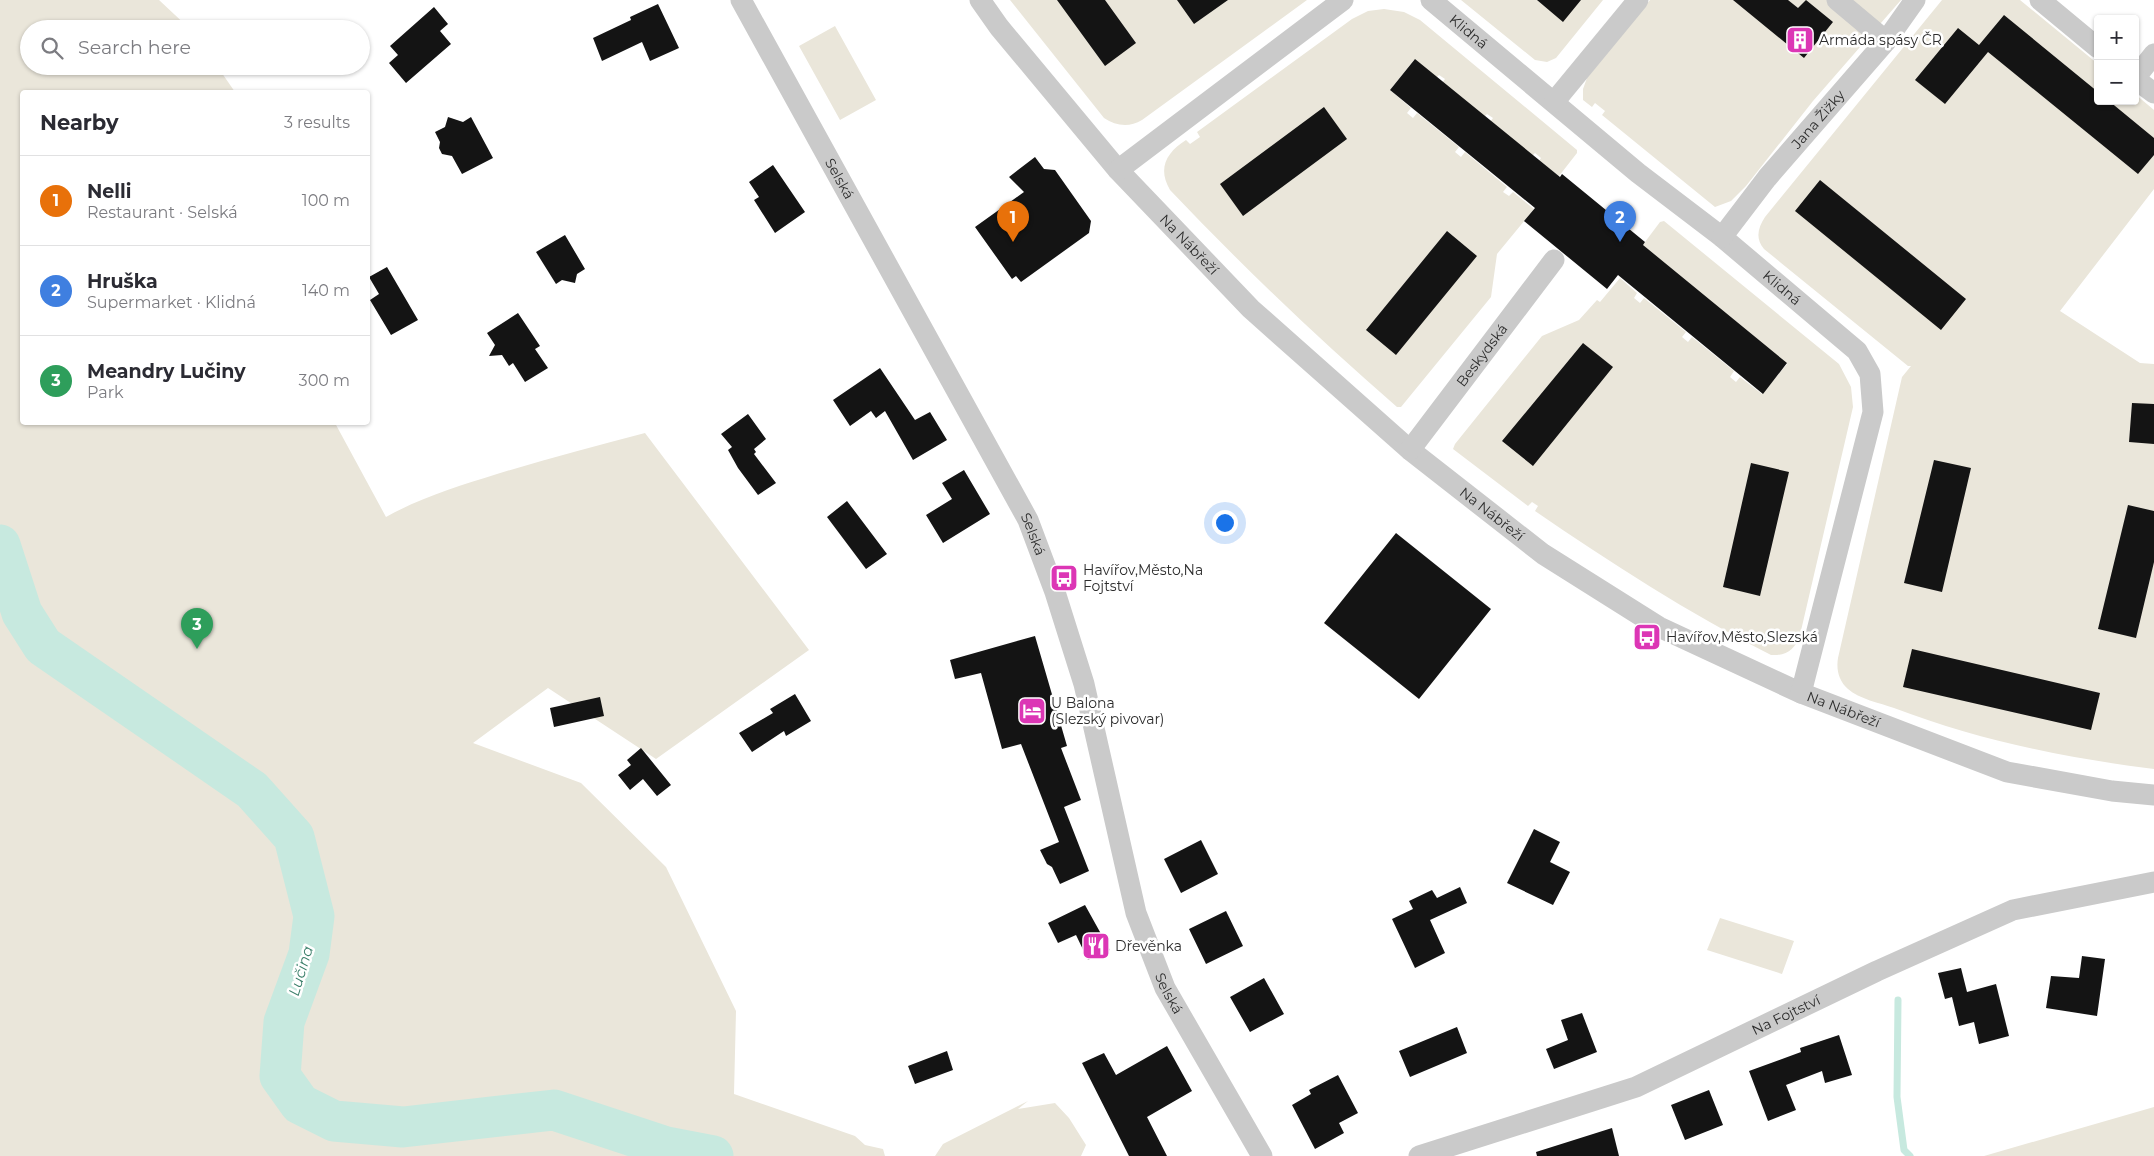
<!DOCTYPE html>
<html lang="en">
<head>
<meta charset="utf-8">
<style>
	:root { --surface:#fff; --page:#f7f7f7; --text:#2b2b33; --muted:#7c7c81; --line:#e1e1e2; --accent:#dc36b5 }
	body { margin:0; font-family:Montserrat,sans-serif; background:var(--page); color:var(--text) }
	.controls { position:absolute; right:15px; top:15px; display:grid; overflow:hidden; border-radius:5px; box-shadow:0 1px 4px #0004 }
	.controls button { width:45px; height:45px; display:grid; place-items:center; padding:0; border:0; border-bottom:1px solid var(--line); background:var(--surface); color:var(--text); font:25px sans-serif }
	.you { position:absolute; left:1224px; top:522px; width:18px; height:18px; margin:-12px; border:4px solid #fff; border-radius:50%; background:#1a73e8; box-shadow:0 0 0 8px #1a73e833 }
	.badge { display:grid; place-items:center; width:32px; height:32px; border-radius:50%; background:var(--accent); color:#fff; font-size:16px; font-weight:700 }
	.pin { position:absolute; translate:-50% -41px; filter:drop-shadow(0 1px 2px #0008) }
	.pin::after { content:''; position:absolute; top:26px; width:18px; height:15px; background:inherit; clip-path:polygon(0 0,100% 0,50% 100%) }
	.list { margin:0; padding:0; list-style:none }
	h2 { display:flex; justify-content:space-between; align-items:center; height:65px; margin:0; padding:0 20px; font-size:21px }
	h2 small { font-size:16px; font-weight:400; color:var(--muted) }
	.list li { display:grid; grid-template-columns:32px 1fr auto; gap:15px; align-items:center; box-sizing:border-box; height:90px; padding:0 20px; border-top:1px solid var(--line) }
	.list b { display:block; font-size:19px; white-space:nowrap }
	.list p { margin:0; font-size:16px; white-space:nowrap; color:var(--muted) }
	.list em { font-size:16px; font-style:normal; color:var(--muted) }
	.icon { flex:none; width:28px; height:28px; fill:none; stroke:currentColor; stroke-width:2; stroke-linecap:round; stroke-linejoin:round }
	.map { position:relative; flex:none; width:2154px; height:1156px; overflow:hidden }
	.search { position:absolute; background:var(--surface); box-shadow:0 1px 4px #0004; left:20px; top:20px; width:350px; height:55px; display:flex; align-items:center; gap:12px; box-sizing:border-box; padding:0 18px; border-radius:28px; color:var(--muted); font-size:19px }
	.panel { position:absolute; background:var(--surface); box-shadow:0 1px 4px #0004; left:20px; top:90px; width:350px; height:335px; border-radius:5px }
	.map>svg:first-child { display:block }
</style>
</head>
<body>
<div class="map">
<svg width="2154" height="1156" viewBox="0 0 2154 1156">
	<rect width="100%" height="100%" fill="#fff"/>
	<path fill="#eae6da" d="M 0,0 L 159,0 L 190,29 L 29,29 L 29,66 L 217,66 L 235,92 L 22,92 L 22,422 L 335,423 L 386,517 C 422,497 459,486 497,474 C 546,459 596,446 645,433 L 809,650 L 656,759 L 548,688 L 473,743 L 581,783 L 666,867 L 736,1011 L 734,1094 L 855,1136 L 865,1145 L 883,1149 L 885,1156 L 0,1156 Z
		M 1010,0 L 1307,0 L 1142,120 C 1129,128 1116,126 1104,118 Z
		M 1461,0 L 1603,0 L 1556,58 L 1547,62 L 1535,60 Z
		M 1650,0 L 1901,0 L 1813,101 L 1746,186 L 1731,201 L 1715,207 L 1602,115 L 1605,111 L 1595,103 L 1592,107 L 1583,100 L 1583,89 L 1587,78 Z
		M 1942,0 L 2020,0 L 2098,64 L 2098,101 L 2135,101 L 2135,94 L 2154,110 L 2154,189 L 2060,311 L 2140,363 L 2154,364 L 2154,769 C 2065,758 1978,740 1894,708 C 1880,703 1859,699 1848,689 C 1839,681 1836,670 1838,658 L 1902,377 L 1911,366 L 1908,366 L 1764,249 C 1755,238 1758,228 1765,217 Z
		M 1384,9 L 1404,12 L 1420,20 L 1577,150 L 1577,153 L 1559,176 L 1539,161 L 1541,158 L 1535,153 L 1532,156 L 1490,122 L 1493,118 L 1487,114 L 1484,117 L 1442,83 L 1445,79 L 1439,75 L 1436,78 L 1414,60 L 1390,90 L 1411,108 L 1407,113 L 1413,118 L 1417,113 L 1459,147 L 1455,152 L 1461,157 L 1465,152 L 1507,187 L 1503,192 L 1509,196 L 1513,192 L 1534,209 L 1497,254 L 1491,297 L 1401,407 L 1397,407 C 1318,338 1242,266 1170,190 C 1157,168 1167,152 1186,140 L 1190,144 L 1200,137 L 1197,132 L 1352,19 L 1368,11 Z
		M 835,26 L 876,100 L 840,120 L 799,46 Z
		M 1664,221 L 1839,364 L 1851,387 L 1853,407 L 1800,635 C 1795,649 1787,656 1771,655 C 1688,613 1611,563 1535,511 L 1538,506 L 1532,502 L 1528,506 L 1453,449 L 1455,444 L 1542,336 L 1579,320 L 1597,300 L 1600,302 L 1620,278 L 1637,293 L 1634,298 L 1640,303 L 1644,298 L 1686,332 L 1682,337 L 1688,342 L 1692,337 L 1734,371 L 1730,377 L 1736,382 L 1740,377 L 1762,394 L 1787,364 L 1642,246 L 1660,222 Z
		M 1720,918 L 1794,941 L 1782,974 L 1707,950 Z
		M 1028,1101 L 1018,1109 L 1055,1103 L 1069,1118 L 1086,1145 L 1081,1156 L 935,1156 L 943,1144 Z
		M 2154,1107 L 2154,1156 L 1984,1156 Z"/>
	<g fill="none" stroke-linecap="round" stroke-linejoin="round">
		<path stroke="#c7e9df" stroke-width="7" d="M 1898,1000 L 1897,1097 L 1904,1150 L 1910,1156"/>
		<path stroke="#c7e9df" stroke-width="41" d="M 0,545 L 22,613 L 43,646 L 252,790 L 294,837 L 314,916 L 309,954 L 284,1022 L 280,1076 L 300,1104 L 334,1121 L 403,1127 L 554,1110 L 666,1147 L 713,1156"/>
	</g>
	<path fill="#141414" d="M 1057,0 L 1105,0 L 1136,43 L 1105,66 Z
		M 1177,0 L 1228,0 L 1194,24 Z
		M 1537,0 L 1581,0 L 1563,22 Z
		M 1733,0 L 1788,0 L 1798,8 L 1806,0 L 1833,22 L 1804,58 Z
		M 658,4 L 679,48 L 650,61 L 642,42 L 602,61 L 593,38 L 631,20 L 630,17 Z
		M 434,7 L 448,24 L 440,31 L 451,44 L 406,83 L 389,63 L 398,55 L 390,46 Z
		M 2004,15 L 2098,92 L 2098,101 L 2109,101 L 2154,138 L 2154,155 L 2138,174 L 1988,52 L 1945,104 L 1915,80 L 1958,28 L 1979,45 Z
		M 1415,59 L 1560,177 L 1562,174 L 1645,242 L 1643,245 L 1787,363 L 1763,394 L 1618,275 L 1607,289 L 1524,221 L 1535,208 L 1390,90 Z
		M 1324,107 L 1347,139 L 1243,216 L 1220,184 Z
		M 448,117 L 463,122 L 471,117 L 493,158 L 462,174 L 452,156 L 442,154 L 439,148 L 440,142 L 435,132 L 445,127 Z
		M 1035,157 L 1044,169 L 1055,170 L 1091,221 L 1089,233 L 1021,282 L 1016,276 L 1012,279 L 975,227 L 1024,192 L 1009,177 Z
		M 773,165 L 805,212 L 775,233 L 754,200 L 759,197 L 749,182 Z
		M 1820,180 L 1966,299 L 1941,330 L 1795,211 Z
		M 1447,231 L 1477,256 L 1396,355 L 1366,330 Z
		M 565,235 L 585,269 L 577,274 L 575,283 L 562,280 L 556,284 L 536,252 Z
		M 387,267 L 418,320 L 391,335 L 370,300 L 379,294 L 369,277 Z
		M 518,313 L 540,346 L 535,349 L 548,368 L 525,382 L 513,363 L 509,366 L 502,355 L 489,356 L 495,345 L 487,333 Z
		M 1583,343 L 1613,367 L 1533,466 L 1502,441 Z
		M 880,368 L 915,420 L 930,412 L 947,440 L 913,460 L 885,411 L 876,418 L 871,411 L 850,426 L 833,400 Z
		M 2132,403 L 2154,404 L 2154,444 L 2129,442 Z
		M 748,414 L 766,439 L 754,449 L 756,452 L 754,454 L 776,483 L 758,495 L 738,468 L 728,450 L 732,447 L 721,434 Z
		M 1934,460 L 1971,468 L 1942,592 L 1904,583 Z
		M 1751,463 L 1789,472 L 1760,596 L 1723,587 Z
		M 964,470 L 990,514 L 943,543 L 926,515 L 952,499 L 942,483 Z
		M 847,501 L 887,554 L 866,569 L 827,517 Z
		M 2128,505 L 2154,511 L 2154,562 L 2136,638 L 2098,629 Z
		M 1396,533 L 1491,609 L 1419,699 L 1324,623 Z
		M 1035,636 L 1067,746 L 1061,748 L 1081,800 L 1064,807 L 1089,871 L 1060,884 L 1052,867 L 1047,864 L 1040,850 L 1059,842 L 1021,744 L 1002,749 L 981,673 L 955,679 L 950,660 Z
		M 1912,649 L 2100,693 L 2091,730 L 1903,687 Z
		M 795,694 L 811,721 L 786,736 L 784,731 L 752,752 L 739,733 L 773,713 L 770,709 Z
		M 600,697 L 604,716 L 554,727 L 550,708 Z
		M 641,748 L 671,785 L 657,796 L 643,779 L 630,790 L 618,775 L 631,765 L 627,760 Z
		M 1534,829 L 1560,842 L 1550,862 L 1570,872 L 1553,905 L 1507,883 Z
		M 1201,840 L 1218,874 L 1181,893 L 1164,859 Z
		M 1460,887 L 1467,903 L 1430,920 L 1445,953 L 1415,968 L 1392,919 L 1413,909 L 1409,901 L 1432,890 L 1437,898 Z
		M 1085,905 L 1110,950 L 1088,960 L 1076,935 L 1058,943 L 1048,923 Z
		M 1226,911 L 1243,946 L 1206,964 L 1189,929 Z
		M 2082,956 L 2105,959 L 2097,1016 L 2046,1008 L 2051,976 L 2079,978 Z
		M 1961,968 L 1967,992 L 1996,984 L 2009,1036 L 1979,1044 L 1974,1022 L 1959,1026 L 1952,997 L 1945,999 L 1938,973 Z
		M 1264,978 L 1284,1014 L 1250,1032 L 1230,997 Z
		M 1582,1013 L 1597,1052 L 1554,1069 L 1546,1049 L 1568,1040 L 1561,1020 Z
		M 1457,1027 L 1467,1053 L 1410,1077 L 1399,1051 Z
		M 1839,1035 L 1852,1075 L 1825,1083 L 1822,1071 L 1786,1085 L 1796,1110 L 1768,1121 L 1749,1071 L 1801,1052 L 1800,1048 Z
		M 1167,1046 L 1192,1091 L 1147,1117 L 1167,1156 L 1129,1156 L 1082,1063 L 1104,1053 L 1116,1075 Z
		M 947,1051 L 953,1070 L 915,1084 L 908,1066 Z
		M 1338,1075 L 1358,1113 L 1339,1123 L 1344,1133 L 1315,1149 L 1292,1105 L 1311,1094 L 1309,1090 Z
		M 1709,1090 L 1723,1125 L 1685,1140 L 1671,1105 Z
		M 1612,1128 L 1619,1156 L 1537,1156 L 1536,1152 Z"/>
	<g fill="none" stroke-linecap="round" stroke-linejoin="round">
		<g stroke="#cacaca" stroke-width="21">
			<path id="s1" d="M 741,0 L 1028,520 L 1055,592 L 1084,684 L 1136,913 L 1165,988 L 1262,1156"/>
			<path id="s2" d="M 980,0 L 999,27 L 1118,170 L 1251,309 L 1410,450 L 1543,554 L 1659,627 L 1801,693 L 2007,772 L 2112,791 L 2154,795"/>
			<path id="s3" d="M 1431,0 L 1638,173 L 1722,237 L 1857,351 L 1870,374 L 1873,412 L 1801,693"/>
			<path d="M 1837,0 L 1886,41"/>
			<path d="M 2040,0 L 2098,48"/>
			<path d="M 2135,78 L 2154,54"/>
			<path d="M 2135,79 L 2154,93"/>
			<path d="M 1554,102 L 1638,0"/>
			<path d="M 1118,170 L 1343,0"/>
			<path id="s4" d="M 1722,237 L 1767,178 L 1886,41 L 1915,0"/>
			<path id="s5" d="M 1410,450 L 1554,260"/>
			<path id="s6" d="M 1419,1156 L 1636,1087 L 1877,971 L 2013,910 L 2154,882"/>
		</g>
	</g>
	<defs>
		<symbol id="building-square" viewBox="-11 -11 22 22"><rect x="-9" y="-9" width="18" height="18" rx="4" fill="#dc36b5" stroke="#fff"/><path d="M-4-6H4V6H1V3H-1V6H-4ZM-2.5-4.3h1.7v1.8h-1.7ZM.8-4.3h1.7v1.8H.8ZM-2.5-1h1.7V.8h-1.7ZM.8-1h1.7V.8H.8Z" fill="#fff"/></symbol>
		<symbol id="bus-square" viewBox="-11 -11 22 22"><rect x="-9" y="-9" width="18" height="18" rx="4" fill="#dc36b5" stroke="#fff"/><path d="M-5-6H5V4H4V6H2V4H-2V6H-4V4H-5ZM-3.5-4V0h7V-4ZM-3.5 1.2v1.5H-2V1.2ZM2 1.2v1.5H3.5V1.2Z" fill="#fff"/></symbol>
		<symbol id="hotel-square" viewBox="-11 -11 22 22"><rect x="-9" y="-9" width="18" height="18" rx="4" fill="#dc36b5" stroke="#fff"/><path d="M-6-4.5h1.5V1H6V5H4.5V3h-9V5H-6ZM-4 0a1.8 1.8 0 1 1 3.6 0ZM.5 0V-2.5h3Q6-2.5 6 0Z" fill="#fff"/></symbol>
		<symbol id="restaurant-square" viewBox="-11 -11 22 22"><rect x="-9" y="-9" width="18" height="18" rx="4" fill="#dc36b5" stroke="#fff"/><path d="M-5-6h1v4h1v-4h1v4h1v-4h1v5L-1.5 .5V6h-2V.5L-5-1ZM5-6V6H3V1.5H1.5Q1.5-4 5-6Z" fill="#fff"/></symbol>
	</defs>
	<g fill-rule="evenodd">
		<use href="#building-square" x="1784" y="24" width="32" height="32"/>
		<use href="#bus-square" x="1048" y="562" width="32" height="32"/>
		<use href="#bus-square" x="1631" y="621" width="32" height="32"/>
		<use href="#hotel-square" x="1016" y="695" width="32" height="32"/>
		<use href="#restaurant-square" x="1080" y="930" width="32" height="32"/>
	</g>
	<g text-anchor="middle" stroke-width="5" stroke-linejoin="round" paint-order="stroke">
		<g font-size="14" fill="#2d2d2d" stroke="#fff">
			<text dy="5" stroke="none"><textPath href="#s3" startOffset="49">Klidná</textPath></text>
			<text dy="5" stroke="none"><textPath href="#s4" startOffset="152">Jana Žižky</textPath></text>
			<text dy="5" stroke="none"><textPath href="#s1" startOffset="204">Selská</textPath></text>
			<text dy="5" stroke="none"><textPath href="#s2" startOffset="322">Na Nábřeží</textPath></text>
			<text dy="5" stroke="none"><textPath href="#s3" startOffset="454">Klidná</textPath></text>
			<text dy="5" stroke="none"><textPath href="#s5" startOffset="119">Beskydská</textPath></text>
			<text dy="5" stroke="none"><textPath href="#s2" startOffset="728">Na Nábřeží</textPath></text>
			<text dy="5" stroke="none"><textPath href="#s1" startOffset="609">Selská</textPath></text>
			<text dy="5" stroke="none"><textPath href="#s2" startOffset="1132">Na Nábřeží</textPath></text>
			<text dy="5" stroke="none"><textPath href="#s1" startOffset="1089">Selská</textPath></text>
			<text dy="5" stroke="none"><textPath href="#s6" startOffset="394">Na Fojtství</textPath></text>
		</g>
		<g font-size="14" fill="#2d2d2d" stroke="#fff" text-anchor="start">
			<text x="1819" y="45">Armáda spásy ČR</text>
			<text x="1083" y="575">Havířov,Město,Na<tspan x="1083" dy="16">Fojtství</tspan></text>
			<text x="1666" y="642">Havířov,Město,Slezská</text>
			<text x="1051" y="708">U Balona<tspan x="1051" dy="16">(Slezský pivovar)</tspan></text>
			<text x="1115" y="951">Dřevěnka</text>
		</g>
		<g font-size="15" font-style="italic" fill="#3a7e69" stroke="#fff">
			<text transform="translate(301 971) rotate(-73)" y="5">Lučina</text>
		</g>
	</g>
</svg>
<div class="controls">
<button>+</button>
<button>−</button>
</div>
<div class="you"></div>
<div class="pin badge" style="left:1013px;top:242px;background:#e8710a">1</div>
<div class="pin badge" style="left:1620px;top:242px;background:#3f7fe0">2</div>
<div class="pin badge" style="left:197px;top:649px;background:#2e9e5b">3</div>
<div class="search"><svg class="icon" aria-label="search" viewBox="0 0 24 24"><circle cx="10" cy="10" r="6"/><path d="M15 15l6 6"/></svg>Search here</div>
<section class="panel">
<h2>Nearby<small>3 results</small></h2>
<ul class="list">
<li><span class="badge" style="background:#e8710a">1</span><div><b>Nelli</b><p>Restaurant · Selská</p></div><em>100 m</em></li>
<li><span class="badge" style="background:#3f7fe0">2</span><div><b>Hruška</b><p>Supermarket · Klidná</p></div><em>140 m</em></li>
<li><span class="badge" style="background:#2e9e5b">3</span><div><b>Meandry Lučiny</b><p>Park</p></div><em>300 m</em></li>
</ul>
</section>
</div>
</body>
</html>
